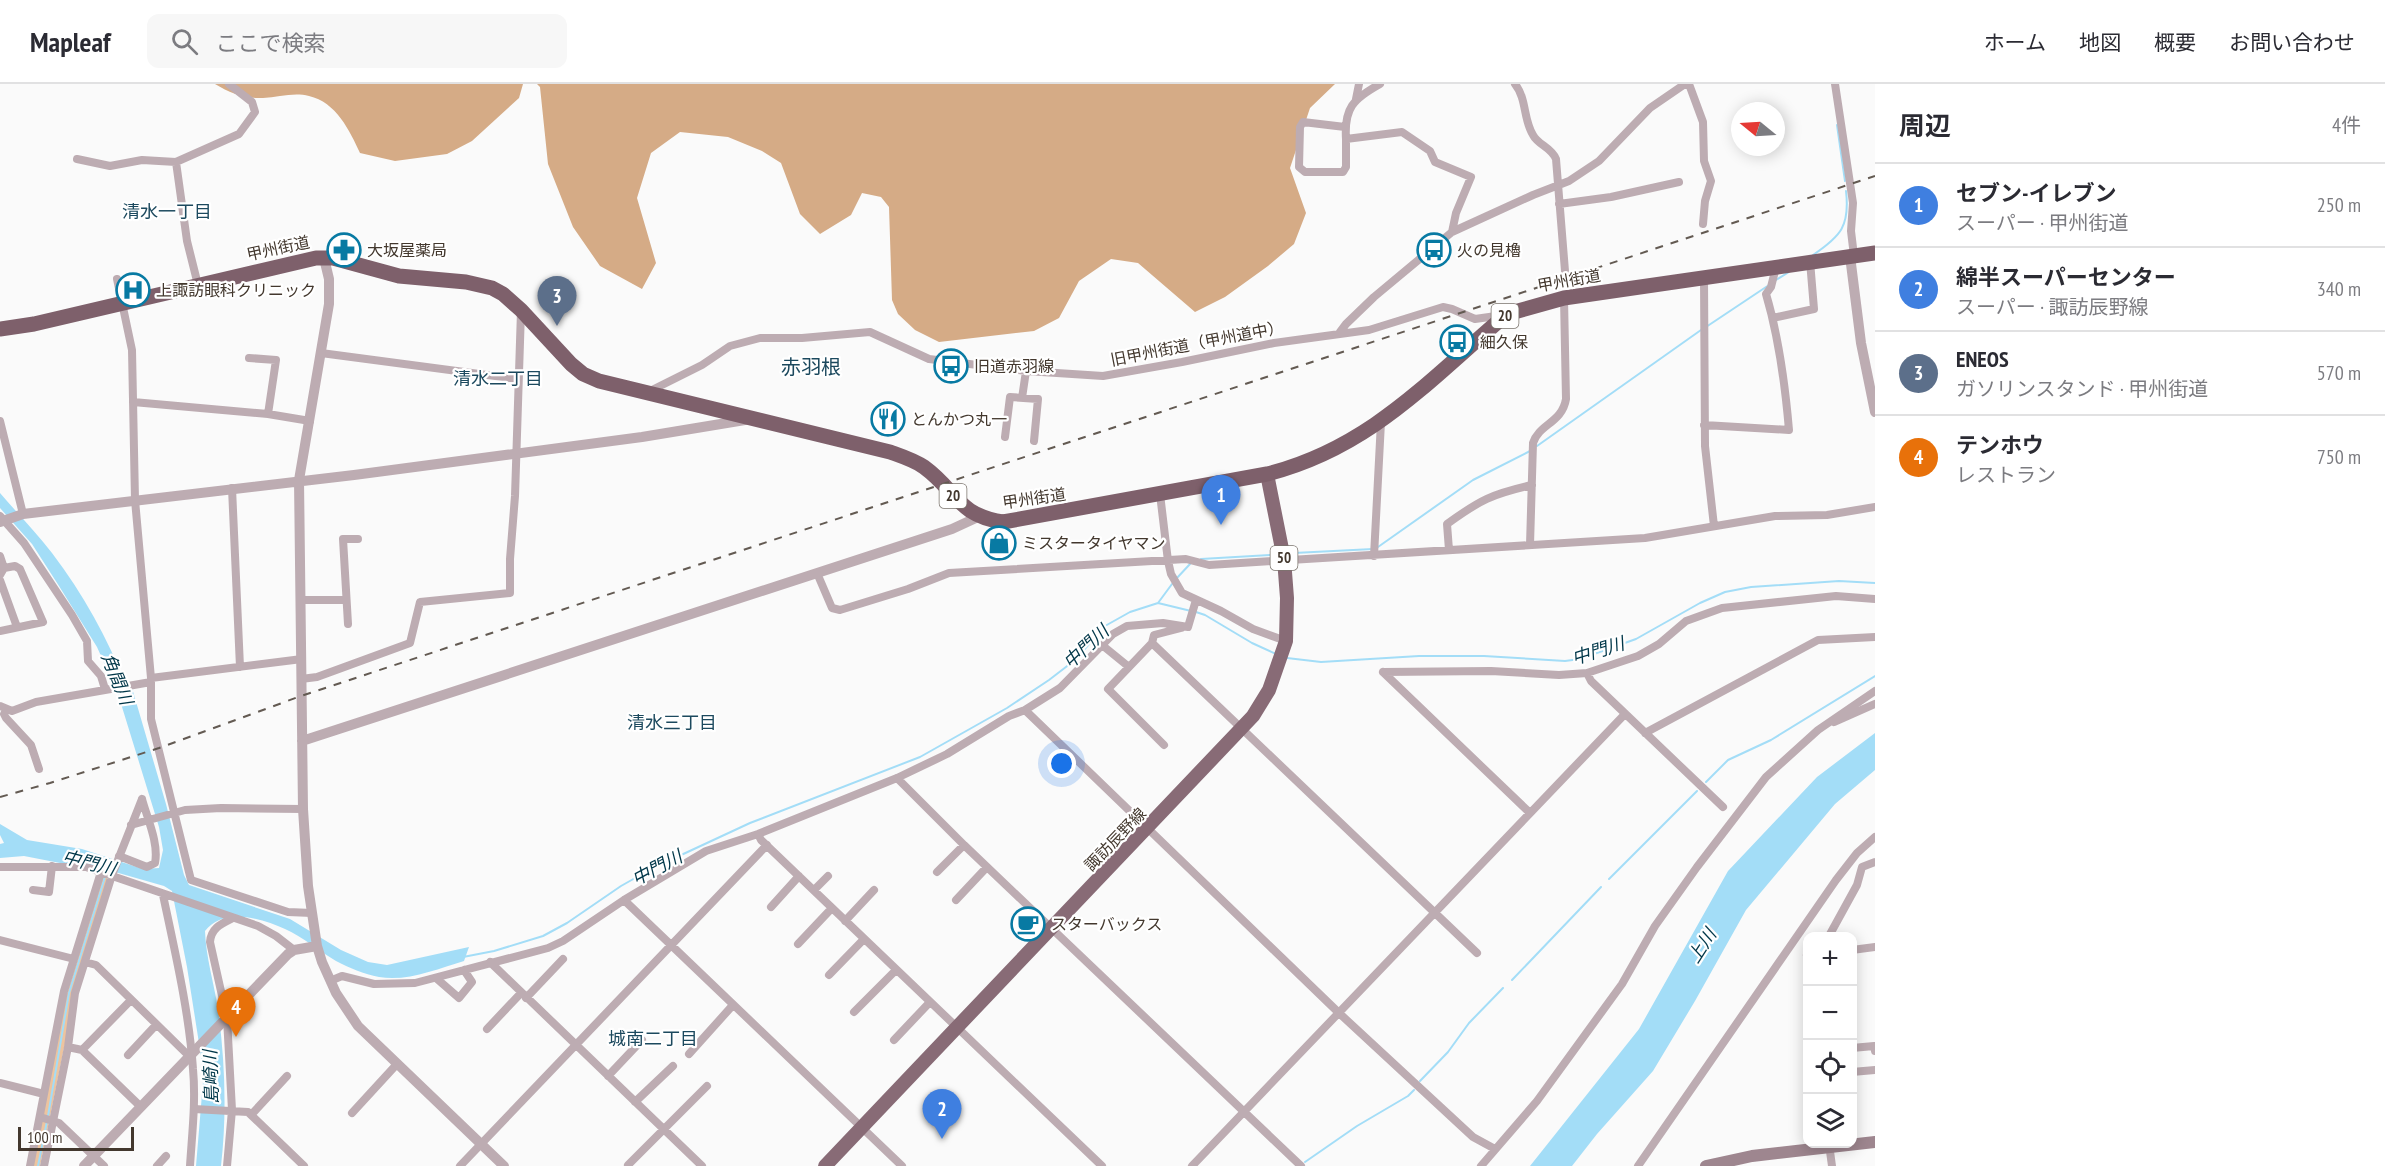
<!DOCTYPE html>
<html lang="ja">
<head>
<meta charset="utf-8">
<style>
	:root { --surface:#fff; --page:#f7f7f7; --text:#2b2b33; --muted:#7c7c81; --line:#e1e1e2; --accent:#087aa3 }
	body { margin:0; font-family:"PT Sans Narrow","Noto Sans JP",sans-serif; background:var(--page); color:var(--text) }
	.controls { position:absolute; right:18px; bottom:18px; display:grid; overflow:hidden; border-radius:12px; box-shadow:0 3px 15px #0003 }
	.controls button { width:54px; height:54px; display:grid; place-items:center; padding:0; border:0; border-bottom:2px solid var(--line); background:var(--surface); color:var(--text); font:30px sans-serif }
	.compass { position:absolute; left:1731px; top:18px; width:54px; height:54px; border-radius:50%; background:var(--surface); box-shadow:0 3px 15px #0003; rotate:288deg }
	.scale { position:absolute; left:18px; bottom:15px; width:116px; box-sizing:border-box; padding-left:6px; border:3px solid #43382e; border-top:0; font-size:16px; line-height:21px; white-space:nowrap; color:#43382e; -webkit-text-stroke:4px #fff; paint-order:stroke }
	.you { position:absolute; left:1062px; top:680px; width:21px; height:21px; margin:-15px; border:4px solid #fff; border-radius:50%; background:#1a73e8; box-shadow:0 0 0 9px #1a73e833 }
	.badge { display:grid; place-items:center; width:39px; height:39px; border-radius:50%; background:var(--accent); color:#fff; font-size:20px; font-weight:700 }
	.pin { position:absolute; translate:-50% -50px; filter:drop-shadow(0 2px 3px #0008) }
	.pin::after { content:''; position:absolute; top:32px; width:21px; height:18px; background:inherit; clip-path:polygon(0 0,100% 0,50% 100%) }
	.list { margin:0; padding:0; list-style:none }
	h2 { display:flex; justify-content:space-between; align-items:center; height:78px; margin:0; padding:0 24px; font-size:26px }
	h2 small { font-size:20px; font-weight:400; color:var(--muted) }
	.list li { display:grid; grid-template-columns:39px 1fr auto; gap:18px; align-items:center; box-sizing:border-box; height:84px; padding:0 24px; border-top:2px solid var(--line) }
	.list b { display:block; font-size:22px; white-space:nowrap }
	.list p { margin:0; font-size:20px; white-space:nowrap; color:var(--muted) }
	.list em { font-size:20px; font-style:normal; color:var(--muted) }
	.icon { flex:none; width:33px; height:33px; fill:none; stroke:currentColor; stroke-width:2; stroke-linecap:round; stroke-linejoin:round }
	.map { position:relative; flex:none; width:1875px; height:1082px; overflow:hidden }
	header { display:flex; align-items:center; gap:36px; box-sizing:border-box; height:84px; padding:0 30px; background:var(--surface); border-bottom:2px solid var(--line) }
	header strong { font-size:28px }
	nav { display:flex; gap:33px; margin-inline-start:auto; font-size:21px }
	.search { width:420px; height:54px; background:var(--page); display:flex; align-items:center; gap:15px; box-sizing:border-box; padding:0 21px; border-radius:12px; color:var(--muted); font-size:22px }
	main { display:flex }
	aside { flex:1; background:var(--surface) }
	.map>svg:first-child { display:block }
</style>
</head>
<body>
<header>
<strong>Mapleaf</strong>
<div class="search"><svg class="icon" aria-label="search" viewBox="0 0 24 24"><circle cx="10" cy="10" r="6"/><path d="M15 15l6 6"/></svg>ここで検索</div>
<nav><a>ホーム</a><a>地図</a><a>概要</a><a>お問い合わせ</a></nav>
</header>
<main>
<div class="map">
<svg width="1875" height="1082" viewBox="0 0 1875 1082">
	<rect width="100%" height="100%" fill="#fafafa"/>
	<path fill="#edc49f" d="M 103,793 L 108,793 L 64,964 L 40,1082 L 33,1082 L 65,916 Z"/>
	<path fill="#d5ab86" d="M 215,0 L 523,0 L 519,14 L 472,57 L 447,70 L 395,77 L 360,69 C 350,47 336,18 309,12 C 294,8 279,13 263,14 C 245,15 230,9 215,0 Z
		M 537,0 L 1335,0 L 1310,24 L 1290,84 L 1306,129 L 1294,160 L 1268,182 L 1225,213 L 1195,228 L 1138,179 L 1111,175 L 1079,197 L 1059,234 L 1034,247 L 939,258 L 915,246 L 898,230 L 892,216 L 889,123 L 881,113 L 862,109 L 851,131 L 820,150 L 800,130 L 781,79 L 762,67 L 728,53 L 680,48 L 651,69 L 637,114 L 656,179 L 642,205 L 600,182 L 573,143 L 548,80 L 540,3 Z"/>
	<path fill="#a3ddf7" d="M 0,409 C 17,429 36,448 52,469 C 83,510 108,554 126,602 L 132,604 L 166,720 L 184,791 L 189,801 L 290,835 L 341,866 L 368,878 L 387,881 L 469,863 L 464,877 C 437,885 407,898 379,893 C 364,890 349,884 336,877 C 319,867 303,853 285,845 C 261,834 223,823 205,847 C 206,874 214,899 218,925 C 225,977 227,1030 221,1082 L 196,1082 L 203,998 L 201,972 L 187,883 L 172,807 L 164,802 L 87,780 L 60,779 L 24,772 L 0,774 L 0,760 L 4,759 L 0,751 L 0,740 L 27,756 L 82,765 L 143,785 L 159,784 L 163,766 L 159,743 L 118,610 L 97,563 L 59,502 L 32,460 L 0,424 Z
		M 1875,649 L 1875,686 L 1835,720 L 1746,826 L 1695,917 L 1653,987 L 1597,1050 L 1572,1082 L 1530,1082 L 1639,945 L 1728,787 L 1817,693 Z"/>
	<g fill="none" stroke-linecap="round" stroke-linejoin="round">
		<path stroke="#a3ddf7" stroke-width="2" d="M 1837,41 L 1845,97
			M 1813,171 C 1841,152 1850,142 1846,107
			M 1776,196 L 1789,188
			M 1706,243 L 1769,201
			M 1537,362 L 1701,246
			M 1378,463 L 1473,396 L 1530,367
			M 1294,469 L 1373,465
			M 1201,475 L 1270,471
			M 1176,495 L 1190,480
			M 1158,519 L 1172,500
			M 1196,528 L 1205,531 L 1252,559 L 1276,570
			M 1287,574 L 1321,578 L 1419,572 L 1484,572 L 1565,577 L 1580,575 L 1636,555 L 1700,519 L 1725,508 L 1751,503 L 1839,497 L 1875,499
			M 1706,698 L 1728,676 L 1771,656 L 1875,592
			M 1609,795 L 1697,707
			M 463,873 L 494,867 L 543,852 L 567,839 L 621,802 L 651,785 L 750,739 L 920,673 L 1007,624 L 1049,596 L 1075,576 L 1105,542 L 1130,528 L 1158,519 L 1191,527
			M 1512,896 L 1601,803
			M 1420,997 L 1448,968 L 1469,939 L 1503,904
			M 48,1032 L 69,909 L 105,793
			M 1305,1078 L 1357,1042 L 1408,1012 L 1414,1006
			M 38,1082 L 47,1037"/>
		<path stroke="#bdacb2" stroke-width="8" d="M 1380,0 C 1353,15 1344,24 1346,55 L 1402,48 L 1430,67 L 1435,78 L 1471,93 L 1456,129 L 1452,148
			M 1515,0 C 1527,15 1523,35 1533,51 C 1538,61 1551,63 1556,75 L 1565,187
			M 1689,0 L 1703,38 L 1704,77 L 1711,97 L 1705,117 L 1703,140
			M 1835,0 L 1853,119 L 1851,147 L 1854,172
			M 1356,15 L 1359,0
			M 1345,43 L 1303,38 L 1300,43 L 1299,83 L 1305,88 L 1343,88 L 1346,83 L 1346,55
			M 77,75 L 110,82 L 142,76 L 176,78 L 187,157 L 198,201
			M 176,78 L 239,50 L 255,28 L 252,18 L 229,0
			M 1559,120 L 1611,113 L 1679,98
			M 1704,193 L 1705,362 L 1714,442
			M 117,195 L 132,266 L 135,416 L 151,594 L 151,635 L 191,796 L 288,828 L 312,829
			M 1773,234 L 1814,225 L 1810,177
			M 1340,248 L 1346,240 L 1374,213 L 1452,148 L 1533,111 L 1569,97 L 1599,77 L 1650,24 L 1685,0
			M 321,269 L 518,295
			M 249,274 L 276,276 L 268,330
			M 648,308 L 702,281 L 730,262 L 760,254 L 802,254 L 870,248 L 929,275 L 1026,287 L 1103,292 L 1182,278 L 1274,259 L 1369,246 L 1443,223 L 1452,225 L 1475,235 L 1503,231
			M 1022,314 L 1026,287
			M 133,318 L 268,330 L 310,337
			M 0,337 L 23,430
			M 1704,341 L 1789,346 C 1785,299 1779,254 1766,210 L 1771,203 L 1776,183
			M 1005,353 L 1010,313 L 1038,315 L 1034,357
			M 232,404 L 240,583
			M 1160,410 L 1168,477 L 1171,490 L 1182,509 L 1221,527 L 1253,545 L 1286,557
			M 0,432 L 24,459 L 72,531 L 87,557 L 88,577 L 101,592 L 105,605
			M 1530,461 L 1533,359 C 1539,340 1562,339 1566,315 L 1564,214
			M 1449,466 L 1447,440 C 1480,416 1492,410 1532,401
			M 0,472 L 4,484
			M 1374,472 L 1381,338
			M 817,489 L 832,524 L 840,526 L 908,505 L 949,489 L 1186,475 L 1209,481 L 1645,454 L 1775,432 L 1827,431 L 1875,423
			M 0,491 L 4,484 L 15,482 L 20,485 L 43,538 L 0,547
			M 0,496 L 17,543
			M 300,516 L 345,516
			M 348,540 L 343,455 L 358,455
			M 1152,559 L 1477,869
			M 1102,561 L 1129,583
			M 1383,588 L 1491,587 L 1559,591 L 1587,589 L 1638,572 L 1659,560 L 1686,537 L 1722,524 L 1836,512 L 1875,515
			M 1383,588 L 1530,729
			M 1587,589 L 1591,597 L 1723,723
			M 151,594 L 302,575
			M 301,595 L 317,593 L 410,559 L 420,518 L 510,509 L 510,475 L 515,412 L 521,227
			M 0,622 L 12,627 L 36,618 L 151,598
			M 6,626 L 4,630 L 6,634 L 31,661 L 39,685
			M 1025,626 L 1339,929 L 1473,1053 L 1495,1065
			M 1834,638 L 1875,620
			M 1645,649 L 1818,556 L 1875,553
			M 1164,661 L 1108,605 L 1152,559 L 1154,551 L 1181,544
			M 897,694 L 964,761 L 1301,1082
			M 131,741 L 185,726 L 221,724 L 303,725
			M 758,750 L 761,756 L 1102,1082
			M 119,772 L 147,783 L 155,779 C 159,759 147,734 142,715
			M 0,783 L 86,783 L 258,842 L 276,852 L 294,866
			M 937,788 L 964,761
			M 33,806 L 49,808 L 52,782
			M 814,806 L 828,792
			M 163,811 C 175,868 189,927 193,985 C 196,1017 192,1050 190,1082
			M 624,816 L 902,1082
			M 956,816 L 987,783
			M 771,823 L 799,792
			M 845,837 L 874,806
			M 1829,852 L 1857,801 L 1862,783 L 1875,778
			M 0,856 L 74,875
			M 798,860 L 832,824
			M 1852,866 L 1875,863
			M 1807,871 L 1808,872
			M 85,878 L 96,881 L 189,972
			M 490,878 L 702,1082
			M 829,891 L 864,855
			M 436,894 L 459,914 L 472,898 L 464,886
			M 330,897 L 342,892 L 374,900 L 415,899 L 548,864 L 563,857 L 624,816 L 706,767 L 758,750 L 897,694 L 947,670 L 1009,632 L 1025,626 L 1060,604 L 1113,550 L 1127,542 L 1163,539 L 1188,543 L 1196,516
			M 526,914 L 563,875
			M 854,928 L 896,886
			M 487,945 L 521,909
			M 894,956 L 930,918
			M 68,963 L 82,966 L 131,916
			M 1852,964 L 1874,962 L 1875,967
			M 82,966 L 141,1023
			M 689,970 L 733,921
			M 128,971 L 156,941
			M 1852,988 L 1875,986
			M 608,992 L 642,956
			M 0,999 L 44,1010
			M 635,1018 L 673,982
			M 194,1025 L 248,1028 L 304,1082
			M 352,1029 L 397,980
			M 251,1031 L 287,992
			M 40,1033 L 59,1039 L 104,1082
			M 1829,1060 L 1832,1082
			M 628,1081 L 707,1002
			M 30,1082 L 64,907 L 101,788
			M 44,1082 L 68,963 L 75,909 L 112,791 L 142,715
			M 157,1082 L 166,1072
			M 227,1082 L 232,1026 L 227,934 L 210,858 C 211,844 221,840 233,834
			M 460,1082 L 767,761
			M 1192,1082 L 1625,630
			M 1481,1082 L 1537,1017 L 1622,900 L 1655,842 L 1697,783 L 1766,693 L 1818,646 L 1875,607
			M 1638,1082 L 1836,796 L 1857,769 L 1875,753"/>
		<path stroke="#bdacb2" stroke-width="10" d="M 1850,172 L 1861,259 L 1875,328
			M 324,174 L 329,195 L 329,220 L 299,396 L 303,725 L 308,802 L 317,862 L 322,878 L 336,909 L 358,942 L 504,1082
			M 0,438 L 23,430 L 354,391 L 642,353 L 751,335
			M 302,657 L 952,445 L 978,433
			M 84,1082 L 288,870 L 294,866 L 317,862"/>
		<path stroke="#9e868f" stroke-width="12" d="M 1706,1082 L 1752,1072 L 1875,1058"/>
		<path stroke="#886b76" stroke-width="14" d="M 825,1082 L 1253,632 L 1269,606 L 1286,557 L 1287,514 L 1284,475 L 1267,390"/>
		<path stroke="#7e606b" stroke-width="15" d="M 0,245 L 34,240 L 316,174 L 333,174 L 399,192 L 466,198 L 492,204 L 503,210 L 521,226 L 571,280 L 583,290 L 599,297 L 890,368 C 901,372 914,376 924,383 C 957,407 957,431 1003,438 L 1267,390 C 1370,364 1429,296 1507,230 L 1564,214 L 1875,169"/>
		<path stroke="#635a52" stroke-width="2" stroke-dasharray="8 8" stroke-linecap="butt" d="M 0,713 L 50,699 L 159,664 L 301,612 L 1875,92"/>
	</g>
	<defs>
		<symbol id="pharmacy-ring" viewBox="-11 -11 22 22"><circle r="9.5" fill="#fff" stroke="#087aa3" stroke-width="1.5"/><path d="M-2-6h4v4h4v4h-4v4h-4v-4h-4v-4h4Z" fill="#087aa3"/></symbol>
		<symbol id="bus-ring" viewBox="-11 -11 22 22"><circle r="9.5" fill="#fff" stroke="#087aa3" stroke-width="1.5"/><path d="M-5-6H5V4H4V6H2V4H-2V6H-4V4H-5ZM-3.5-4V0h7V-4ZM-3.5 1.2v1.5H-2V1.2ZM2 1.2v1.5H3.5V1.2Z" fill="#087aa3"/></symbol>
		<symbol id="hospital-ring" viewBox="-11 -11 22 22"><circle r="9.5" fill="#fff" stroke="#087aa3" stroke-width="1.5"/><path d="M-5-5h3v3.5h4V-5h3V5h-3V1.5h-4V5h-3Z" fill="#087aa3"/></symbol>
		<symbol id="restaurant-ring" viewBox="-11 -11 22 22"><circle r="9.5" fill="#fff" stroke="#087aa3" stroke-width="1.5"/><path d="M-5-6h1v4h1v-4h1v4h1v-4h1v5L-1.5 .5V6h-2V.5L-5-1ZM5-6V6H3V1.5H1.5Q1.5-4 5-6Z" fill="#087aa3"/></symbol>
		<symbol id="shop-ring" viewBox="-11 -11 22 22"><circle r="9.5" fill="#fff" stroke="#087aa3" stroke-width="1.5"/><path d="M-5-2.5h2.3a2.7 3.5 0 0 1 5.4 0H5L5.5 6h-11ZM-1.5-2.5h3a1.5 2.3 0 0 0-3 0Z" fill="#087aa3"/></symbol>
		<symbol id="cafe-ring" viewBox="-11 -11 22 22"><circle r="9.5" fill="#fff" stroke="#087aa3" stroke-width="1.5"/><path d="M-5.5-4.5H6V0H3Q3 3.5 0 3.5H-2.5Q-5.5 3.5-5.5 0ZM3-3.2v2h1.7v-2ZM-6 4.5H4V6H-6Z" fill="#087aa3"/></symbol>
	</defs>
	<g fill-rule="evenodd">
		<use href="#pharmacy-ring" x="325" y="147" width="38" height="38"/>
		<use href="#bus-ring" x="1415" y="147" width="38" height="38"/>
		<use href="#hospital-ring" x="114" y="187" width="38" height="38"/>
		<use href="#bus-ring" x="1438" y="239" width="38" height="38"/>
		<use href="#bus-ring" x="932" y="263" width="38" height="38"/>
		<use href="#restaurant-ring" x="869" y="316" width="38" height="38"/>
		<use href="#shop-ring" x="980" y="440" width="38" height="38"/>
		<use href="#cafe-ring" x="1009" y="821" width="38" height="38"/>
	</g>
	<g text-anchor="middle" stroke-width="4.5" stroke-linejoin="round" paint-order="stroke">
		<g fill="#fff" stroke="#7b746d" stroke-width="1.5">
			<rect x="1491.5" y="220" width="27" height="24" rx="4.5"/>
			<rect x="939.5" y="400" width="27" height="24" rx="4.5"/>
			<rect x="1270.5" y="462" width="27" height="24" rx="4.5"/>
		</g>
		<g font-size="15" font-weight="bold" fill="#43382e">
			<text x="1505" y="237">20</text>
			<text x="953" y="417">20</text>
			<text x="1284" y="479">50</text>
		</g>
		<g font-size="16" fill="#43382e" stroke="#fff">
			<text transform="translate(278 164) rotate(-12)" y="6">甲州街道</text>
			<text transform="translate(1569 196) rotate(-10)" y="6">甲州街道</text>
			<text transform="translate(1197 259) rotate(-11)" y="6">旧甲州街道（甲州道中）</text>
			<text transform="translate(1034 414) rotate(-8)" y="6">甲州街道</text>
			<text transform="translate(1115 755) rotate(-46)" y="6">諏訪辰野線</text>
		</g>
		<g font-size="16" fill="#43382e" stroke="#fff" text-anchor="start">
			<text x="367" y="172">大坂屋薬局</text>
			<text x="1457" y="172">火の見櫓</text>
			<text x="156" y="212">上諏訪眼科クリニック</text>
			<text x="1480" y="264">細久保</text>
			<text x="974" y="288">旧道赤羽線</text>
			<text x="911" y="341">とんかつ丸一</text>
			<text x="1022" y="465">ミスタータイヤマン</text>
			<text x="1051" y="846">スターバックス</text>
		</g>
		<g font-size="18" fill="#1c495e" stroke="#fff">
			<text x="167" y="134">清水一丁目</text>
			<text x="498" y="301">清水二丁目</text>
			<text x="672" y="645">清水三丁目</text>
			<text x="653" y="961">城南二丁目</text>
		</g>
		<g font-size="18" font-style="italic" fill="#013749" stroke="#fff">
			<text transform="translate(1086 563) rotate(-43)" y="6">中門川</text>
			<text transform="translate(1598 567) rotate(-17)" y="6">中門川</text>
			<text transform="translate(117 595) rotate(68)" y="6">角間川</text>
			<text transform="translate(89 779) rotate(14)" y="6">中門川</text>
			<text transform="translate(657 784) rotate(-28)" y="6">中門川</text>
			<text transform="translate(1702 862) rotate(-57)" y="6">上川</text>
			<text transform="translate(211 993) rotate(-92)" y="6">島崎川</text>
		</g>
		<g font-size="20" fill="#1c495e" stroke="#fff">
			<text x="811" y="290">赤羽根</text>
		</g>
	</g>
</svg>
<div class="controls">
<button>+</button>
<button>−</button>
<button><svg class="icon" aria-label="locate" viewBox="0 0 24 24"><circle cx="12" cy="12" r="6"/><path d="M12 2v4M12 18v4M2 12h4M18 12h4"/></svg></button>
<button><svg class="icon" aria-label="layers" viewBox="0 0 24 24"><path d="M12 4l9 5-9 5-9-5zM3 14l9 5 9-5"/></svg></button>
</div>
<svg class="compass" viewBox="-18 -18 36 36"><path d="M0-13l5 13h-10z" fill="#e53935"/><path d="M0 13l5-13h-10z" fill="#7c7c81"/></svg>
<div class="scale">100 m</div>
<div class="you"></div>
<div class="pin badge" style="left:1221px;top:441px;background:#3f7fe0">1</div>
<div class="pin badge" style="left:942px;top:1055px;background:#3f7fe0">2</div>
<div class="pin badge" style="left:557px;top:242px;background:#5c6f8a">3</div>
<div class="pin badge" style="left:236px;top:953px;background:#e8710a">4</div>
</div>
<aside>
<h2>周辺<small>4件</small></h2>
<ul class="list">
<li><span class="badge" style="background:#3f7fe0">1</span><div><b>セブン-イレブン</b><p>スーパー · 甲州街道</p></div><em>250 m</em></li>
<li><span class="badge" style="background:#3f7fe0">2</span><div><b>綿半スーパーセンター</b><p>スーパー · 諏訪辰野線</p></div><em>340 m</em></li>
<li><span class="badge" style="background:#5c6f8a">3</span><div><b>ENEOS</b><p>ガソリンスタンド · 甲州街道</p></div><em>570 m</em></li>
<li><span class="badge" style="background:#e8710a">4</span><div><b>テンホウ</b><p>レストラン</p></div><em>750 m</em></li>
</ul>
</aside>
</main>
</body>
</html>
